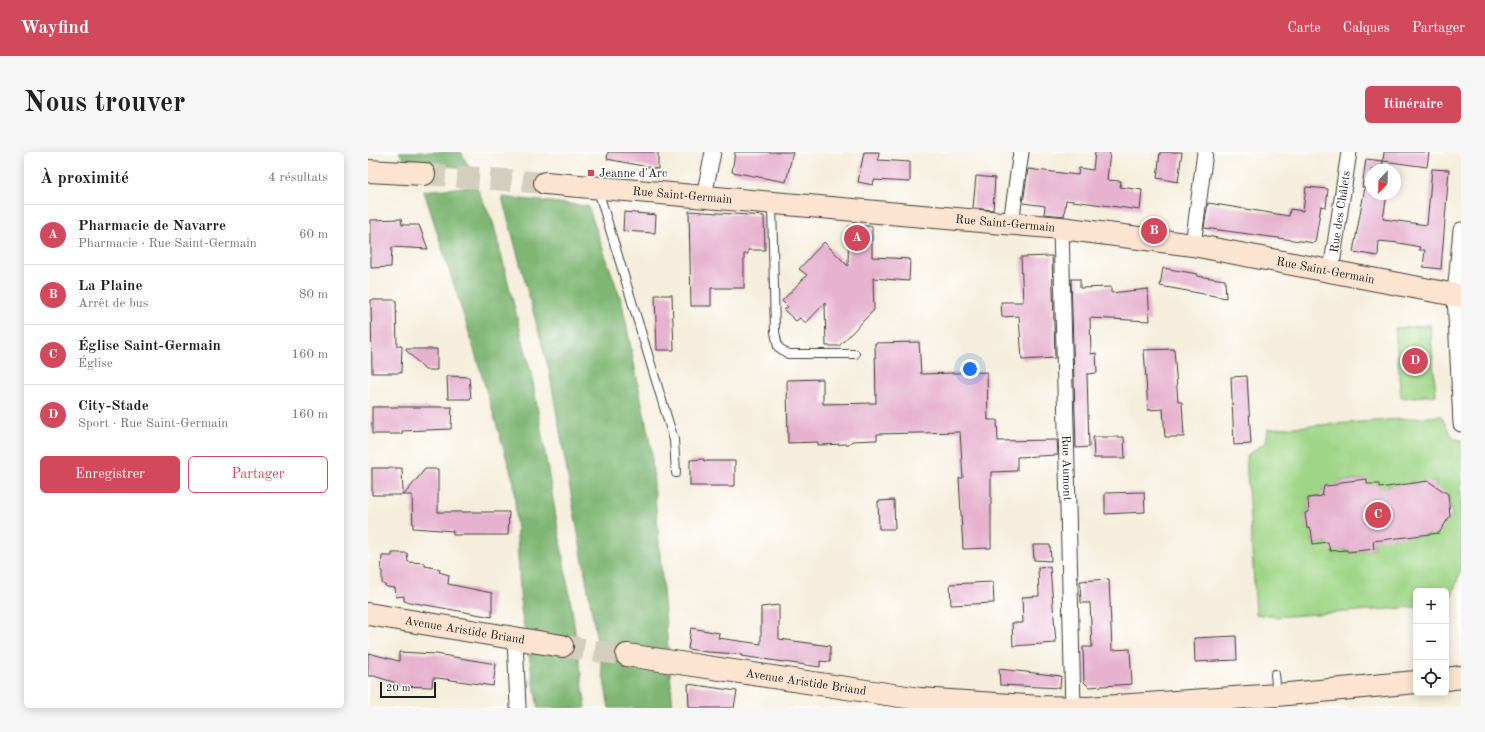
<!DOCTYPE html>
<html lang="fr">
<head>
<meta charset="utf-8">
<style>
	:root { --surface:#fff; --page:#f6f6f6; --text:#222; --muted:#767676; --line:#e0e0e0; --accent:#d1495b }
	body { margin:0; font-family:"Old Standard TT",serif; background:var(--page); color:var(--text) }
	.controls { position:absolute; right:12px; bottom:12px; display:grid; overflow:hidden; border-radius:6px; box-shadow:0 2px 10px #0003 }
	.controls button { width:36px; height:36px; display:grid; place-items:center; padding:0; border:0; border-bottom:1px solid var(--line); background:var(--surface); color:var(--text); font:20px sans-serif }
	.compass { position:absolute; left:997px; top:12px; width:36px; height:36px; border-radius:50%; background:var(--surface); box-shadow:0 2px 10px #0003; rotate:202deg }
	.scale { position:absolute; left:12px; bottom:10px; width:56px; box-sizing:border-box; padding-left:4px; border:2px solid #1c1c1c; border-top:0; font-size:11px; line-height:14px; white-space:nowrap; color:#1c1c1c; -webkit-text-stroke:3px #fff; paint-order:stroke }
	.you { position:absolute; left:602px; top:217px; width:14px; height:14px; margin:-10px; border:3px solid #fff; border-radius:50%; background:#1a73e8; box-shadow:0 0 0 6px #1a73e833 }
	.badge { display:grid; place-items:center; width:26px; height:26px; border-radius:50%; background:var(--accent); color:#fff; font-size:13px; font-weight:700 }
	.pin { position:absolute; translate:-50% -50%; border:2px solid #fff; box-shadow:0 1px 4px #0006 }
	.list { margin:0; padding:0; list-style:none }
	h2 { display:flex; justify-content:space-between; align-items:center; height:52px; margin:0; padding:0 16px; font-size:17px }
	h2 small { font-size:13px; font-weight:400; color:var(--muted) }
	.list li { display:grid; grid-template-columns:26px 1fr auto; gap:12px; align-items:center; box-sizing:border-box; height:60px; padding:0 16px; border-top:1px solid var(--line) }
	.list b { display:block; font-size:15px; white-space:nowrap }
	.list p { margin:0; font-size:13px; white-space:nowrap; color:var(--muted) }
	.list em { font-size:13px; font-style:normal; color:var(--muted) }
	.actions { display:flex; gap:8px; padding:12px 16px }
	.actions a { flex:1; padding:9px 0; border:1px solid var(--accent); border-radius:6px; text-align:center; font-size:14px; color:var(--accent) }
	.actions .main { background:var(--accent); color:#fff }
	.icon { flex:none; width:22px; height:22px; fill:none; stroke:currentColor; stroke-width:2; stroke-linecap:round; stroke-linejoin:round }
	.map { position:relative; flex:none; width:1093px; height:556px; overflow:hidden; border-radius:6px }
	header { display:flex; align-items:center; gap:24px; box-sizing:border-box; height:56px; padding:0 20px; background:var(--accent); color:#fff }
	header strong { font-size:19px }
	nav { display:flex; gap:22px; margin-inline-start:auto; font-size:14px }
	.intro { display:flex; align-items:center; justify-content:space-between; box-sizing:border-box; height:96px; padding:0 24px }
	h1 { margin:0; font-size:28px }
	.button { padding:10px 18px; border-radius:6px; background:var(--accent); color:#fff; font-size:14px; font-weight:700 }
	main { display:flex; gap:24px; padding:0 24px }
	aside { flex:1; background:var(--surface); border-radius:6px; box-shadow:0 2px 10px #0003 }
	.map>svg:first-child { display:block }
</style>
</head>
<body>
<header>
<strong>Wayfind</strong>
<nav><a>Carte</a><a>Calques</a><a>Partager</a></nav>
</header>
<div class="intro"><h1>Nous trouver</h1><a class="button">Itinéraire</a></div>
<main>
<aside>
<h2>À proximité<small>4 résultats</small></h2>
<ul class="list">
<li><span class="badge">A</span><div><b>Pharmacie de Navarre</b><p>Pharmacie · Rue Saint-Germain</p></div><em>60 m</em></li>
<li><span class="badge">B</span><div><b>La Plaine</b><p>Arrêt de bus</p></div><em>80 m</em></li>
<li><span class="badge">C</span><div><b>Église Saint-Germain</b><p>Église</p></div><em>160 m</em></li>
<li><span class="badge">D</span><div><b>City-Stade</b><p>Sport · Rue Saint-Germain</p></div><em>160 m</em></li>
</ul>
<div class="actions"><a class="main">Enregistrer</a><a>Partager</a></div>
</aside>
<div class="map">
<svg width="1093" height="556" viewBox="0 0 1093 556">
	<rect width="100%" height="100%" fill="#fff"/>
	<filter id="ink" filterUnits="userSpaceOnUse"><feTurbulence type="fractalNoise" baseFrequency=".025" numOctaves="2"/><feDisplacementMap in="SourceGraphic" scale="8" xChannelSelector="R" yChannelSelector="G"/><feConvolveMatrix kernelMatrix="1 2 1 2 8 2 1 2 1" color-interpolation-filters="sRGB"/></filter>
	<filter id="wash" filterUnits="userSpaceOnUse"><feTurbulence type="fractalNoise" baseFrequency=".012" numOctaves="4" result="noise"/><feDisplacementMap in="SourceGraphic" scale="16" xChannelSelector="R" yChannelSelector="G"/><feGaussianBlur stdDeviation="0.9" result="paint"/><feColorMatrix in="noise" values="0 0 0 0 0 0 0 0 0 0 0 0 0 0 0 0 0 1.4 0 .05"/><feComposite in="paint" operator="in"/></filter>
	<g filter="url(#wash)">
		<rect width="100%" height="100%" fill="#f5eedc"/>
		<path fill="#9fd586" stroke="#5e7851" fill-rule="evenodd" d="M 1062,173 L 1068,243 L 1033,246 L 1027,176 Z
			M 1073,264 L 1085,286 L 1093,288 L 1093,417 L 1081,453 L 1078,453 L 1078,439 L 1048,439 L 1048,455 L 907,465 L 888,462 L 878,304 L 898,290 L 900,277 ZM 998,327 L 1000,339 L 1011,334 L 1011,337 L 1020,336 L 1020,333 L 1023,333 L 1023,336 L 1032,335 L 1031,332 L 1034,331 L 1034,335 L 1043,334 L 1043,330 L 1045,330 L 1045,334 L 1054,333 L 1054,329 L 1056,329 L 1056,333 L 1067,330 L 1069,345 L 1074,344 L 1077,340 L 1081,342 L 1084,364 L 1081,368 L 1077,364 L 1061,379 L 1061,383 L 1059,383 L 1059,379 L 1050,381 L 1050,384 L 1048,384 L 1048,381 L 1039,382 L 1039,385 L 1037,385 L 1036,382 L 1028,383 L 1028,386 L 1026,387 L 1025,383 L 1005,385 L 1006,397 L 980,400 L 973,396 L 963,399 L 962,390 L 945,392 L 943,375 L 939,376 L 937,361 L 941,362 L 940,346 L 957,344 L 954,337 L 966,335 L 973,329 Z"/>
		<path fill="#7fb673" stroke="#4e6948" d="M 31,0 L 93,0 L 102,17 L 37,8 Z
			M 108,34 L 125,70 L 164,225 L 204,458 L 218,556 L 170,556 L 153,457 L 146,331 L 99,174 L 56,39 Z
			M 134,45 L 220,54 L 254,151 L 283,296 L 305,556 L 241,556 L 181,218 Z"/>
		<g id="blocks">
			<path fill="#e6b2cf" d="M 240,0 L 290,0 L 290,17 L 239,7 Z
				M 367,0 L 425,0 L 418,30 L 364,20 Z
				M 496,0 L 511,0 L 510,8 L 542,10 L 542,30 L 506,28 L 505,33 L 490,30 Z
				M 727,0 L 742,0 L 739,28 L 753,29 L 752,35 L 774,38 L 772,58 L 698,48 L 696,64 L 676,62 L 677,54 L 655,51 L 660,17 L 710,23 L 711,16 L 725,18 Z
				M 792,0 L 814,0 L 810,30 L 789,26 Z
				M 1016,0 L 1061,0 L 1059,15 L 1015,9 Z
				M 998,7 L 1015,9 L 1014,18 L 1003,18 L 1003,42 L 1019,42 L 1015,67 L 1059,73 L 1064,17 L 1081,18 L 1073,117 L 1055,115 L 1057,98 L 1051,98 L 1052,95 L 1031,91 L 1011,89 L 1010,104 L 985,100 L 997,35 L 994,35 Z
				M 608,24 L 627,26 L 625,58 L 605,56 Z
				M 938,35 L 960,37 L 958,55 L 953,54 L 947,91 L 836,76 L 840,51 L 921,64 L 922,57 L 935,59 Z
				M 321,59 L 396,64 L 397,98 L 380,98 L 380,102 L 376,102 L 376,136 L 343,136 L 343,154 L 323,154 Z
				M 256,60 L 288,63 L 287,81 L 255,79 Z
				M 33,67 L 34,73 L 51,73 L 60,97 L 24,95 L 23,115 L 3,116 L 3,68 Z
				M 481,74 L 504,74 L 504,105 L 542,107 L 541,129 L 505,126 L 506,158 L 471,194 L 458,194 L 457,151 L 438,171 L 432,166 L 428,169 L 416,158 L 420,155 L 414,149 L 439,123 L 431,117 L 456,90 L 480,114 Z
				M 684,104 L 687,206 L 654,208 L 651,164 L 634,165 L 633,150 L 655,150 L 653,105 Z
				M 795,116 L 830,122 L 829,124 L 857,128 L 858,146 L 792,134 Z
				M 703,127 L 712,127 L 712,136 L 743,135 L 743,141 L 780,137 L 782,169 L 722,166 L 723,202 L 728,201 L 729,221 L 719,222 L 721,295 L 708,296 Z
				M 287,143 L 304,143 L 306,198 L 289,198 Z
				M 3,148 L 28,148 L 29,194 L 34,194 L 33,221 L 4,221 Z
				M 551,190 L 553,222 L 619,220 L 620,268 L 629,268 L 630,289 L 689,288 L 690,303 L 649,305 L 649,319 L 623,320 L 623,396 L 595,397 L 591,326 L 595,326 L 592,280 L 509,282 L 509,288 L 484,289 L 481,292 L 450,293 L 450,290 L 420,291 L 419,228 L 455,227 L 455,252 L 508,251 L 507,191 Z
				M 37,197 L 69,197 L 69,218 L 57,218 Z
				M 806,197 L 810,250 L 814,250 L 816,285 L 797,285 L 795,257 L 780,258 L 776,198 Z
				M 79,224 L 101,225 L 103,247 L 80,247 Z
				M 879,224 L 883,292 L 866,293 L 863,225 Z
				M 4,255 L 84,255 L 83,277 L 34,279 L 34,282 L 4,282 Z
				M 725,285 L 756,285 L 757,306 L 726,306 Z
				M 336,307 L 336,309 L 367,309 L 367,334 L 322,334 L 322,308 Z
				M 4,316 L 34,316 L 35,343 L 4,343 Z
				M 57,317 L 70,317 L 70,360 L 141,360 L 140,383 L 85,383 L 85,379 L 45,376 L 44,343 L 36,343 Z
				M 999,327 L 999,332 L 1011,332 L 1011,336 L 1060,329 L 1080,342 L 1082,364 L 1071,381 L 1005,389 L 1006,397 L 980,400 L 979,398 L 962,399 L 960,390 L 945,392 L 943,377 L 939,376 L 937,361 L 941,360 L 940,346 L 954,344 L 956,334 L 968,333 L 973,330 Z
				M 776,340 L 777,360 L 737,362 L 737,341 Z
				M 526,348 L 527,377 L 511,377 L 510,349 Z
				M 665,393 L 682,393 L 683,409 L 666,408 Z
				M 24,401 L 39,401 L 40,410 L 57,411 L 57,414 L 72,417 L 71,420 L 81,423 L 80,432 L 124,441 L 124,465 L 36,449 L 36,444 L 28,445 L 27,436 L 19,435 L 14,431 L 14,419 L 13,419 L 14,404 L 24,404 Z
				M 682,415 L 688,491 L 645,494 L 644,471 L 655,471 L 654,445 L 671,444 L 670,416 Z
				M 741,427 L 744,498 L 762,497 L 764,532 L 721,535 L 716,530 L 715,495 L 724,495 L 722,451 L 713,451 L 712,429 Z
				M 625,430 L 626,451 L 583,453 L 582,432 Z
				M 411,453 L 411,487 L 462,494 L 462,510 L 452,509 L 452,515 L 373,504 L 373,502 L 339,500 L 320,497 L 323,476 L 351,481 L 350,486 L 393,492 L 393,455 Z
				M 868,484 L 869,508 L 827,510 L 826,486 Z
				M 31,500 L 68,502 L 128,512 L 125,534 L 70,526 L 65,526 L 64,535 L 31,534 L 31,532 L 6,524 L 0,524 L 0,501 L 31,509 Z
				M 631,517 L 693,524 L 692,536 L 632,533 Z
				M 320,532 L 369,539 L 366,556 L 321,556 Z"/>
		</g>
	</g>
	<g filter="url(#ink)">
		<use href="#blocks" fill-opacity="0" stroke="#3d3c39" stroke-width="1"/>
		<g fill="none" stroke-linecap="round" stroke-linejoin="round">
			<path stroke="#d4cebf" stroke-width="22" stroke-dasharray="22 11" stroke-linecap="butt" d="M 56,22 L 177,31
				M 194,494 L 259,503"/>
			<defs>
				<path id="lane" d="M 230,38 L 306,288 L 308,321
					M 404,51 L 407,180 L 410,195 L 420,202 L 487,202
					M 907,522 L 909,543"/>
				<g id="street">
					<path d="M 336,44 L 345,0"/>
					<path d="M 643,71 L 653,0"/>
					<path id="s1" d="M 693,76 L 705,555"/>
					<path d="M 1093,78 L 1087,142 L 1093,272"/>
					<path d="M 825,93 L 837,0"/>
					<path id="s2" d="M 963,119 L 981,0"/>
					<path d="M 147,487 L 150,556"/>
				</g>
				<g id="secondary">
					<path d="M 0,19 L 56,22"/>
					<path id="s3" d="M 177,31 L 693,76 L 825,93 L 1093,144"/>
					<path id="s4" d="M 0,462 L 194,494"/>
					<path id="s5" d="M 259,503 L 552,547 L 673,555 L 720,556 L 909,543 L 1048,530"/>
					<path d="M 1078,527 L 1093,525"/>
				</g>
			</defs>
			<use href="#lane" stroke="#3d3c39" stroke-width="10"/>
			<use href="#street" stroke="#3d3c39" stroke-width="17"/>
			<use href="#secondary" stroke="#3d3c39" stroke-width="24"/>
			<use href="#lane" stroke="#fff" stroke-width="8"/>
			<use href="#street" stroke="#fff" stroke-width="15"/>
			<use href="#secondary" stroke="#fde4d1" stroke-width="22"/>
		</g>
	</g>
	<rect fill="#d1495b" stroke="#fff" stroke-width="1.5" x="219" y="17" width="8" height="8" rx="2"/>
	<g text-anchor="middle" stroke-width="3" stroke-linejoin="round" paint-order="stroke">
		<g font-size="12" fill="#1c1c1c" stroke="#fff" text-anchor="start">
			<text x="231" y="25">Jeanne d'Arc</text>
		</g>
		<g font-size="12" fill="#1c1c1c" stroke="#fff">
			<text dy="4" stroke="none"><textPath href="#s3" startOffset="138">Rue Saint-Germain</textPath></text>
			<text dy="4" stroke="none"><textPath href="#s2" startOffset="60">Rue des Châlets</textPath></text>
			<text dy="4" stroke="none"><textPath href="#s3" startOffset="462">Rue Saint-Germain</textPath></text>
			<text dy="4" stroke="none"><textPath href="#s3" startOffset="786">Rue Saint-Germain</textPath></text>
			<text dy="4" stroke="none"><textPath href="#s1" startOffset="240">Rue Aumont</textPath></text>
			<text dy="4" stroke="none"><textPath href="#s4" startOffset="98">Avenue Aristide Briand</textPath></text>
			<text dy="4" stroke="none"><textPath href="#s5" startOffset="181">Avenue Aristide Briand</textPath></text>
		</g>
	</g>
</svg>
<div class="controls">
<button>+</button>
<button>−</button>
<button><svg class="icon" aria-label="locate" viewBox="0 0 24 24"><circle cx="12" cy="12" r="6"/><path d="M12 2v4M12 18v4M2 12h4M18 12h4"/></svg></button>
</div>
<svg class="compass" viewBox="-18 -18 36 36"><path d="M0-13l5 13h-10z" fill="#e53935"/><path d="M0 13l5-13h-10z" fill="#767676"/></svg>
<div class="scale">20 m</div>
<div class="you"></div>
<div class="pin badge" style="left:489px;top:86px">A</div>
<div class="pin badge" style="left:786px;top:79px">B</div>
<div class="pin badge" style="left:1010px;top:363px">C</div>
<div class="pin badge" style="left:1047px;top:209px">D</div>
</div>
</main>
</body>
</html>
